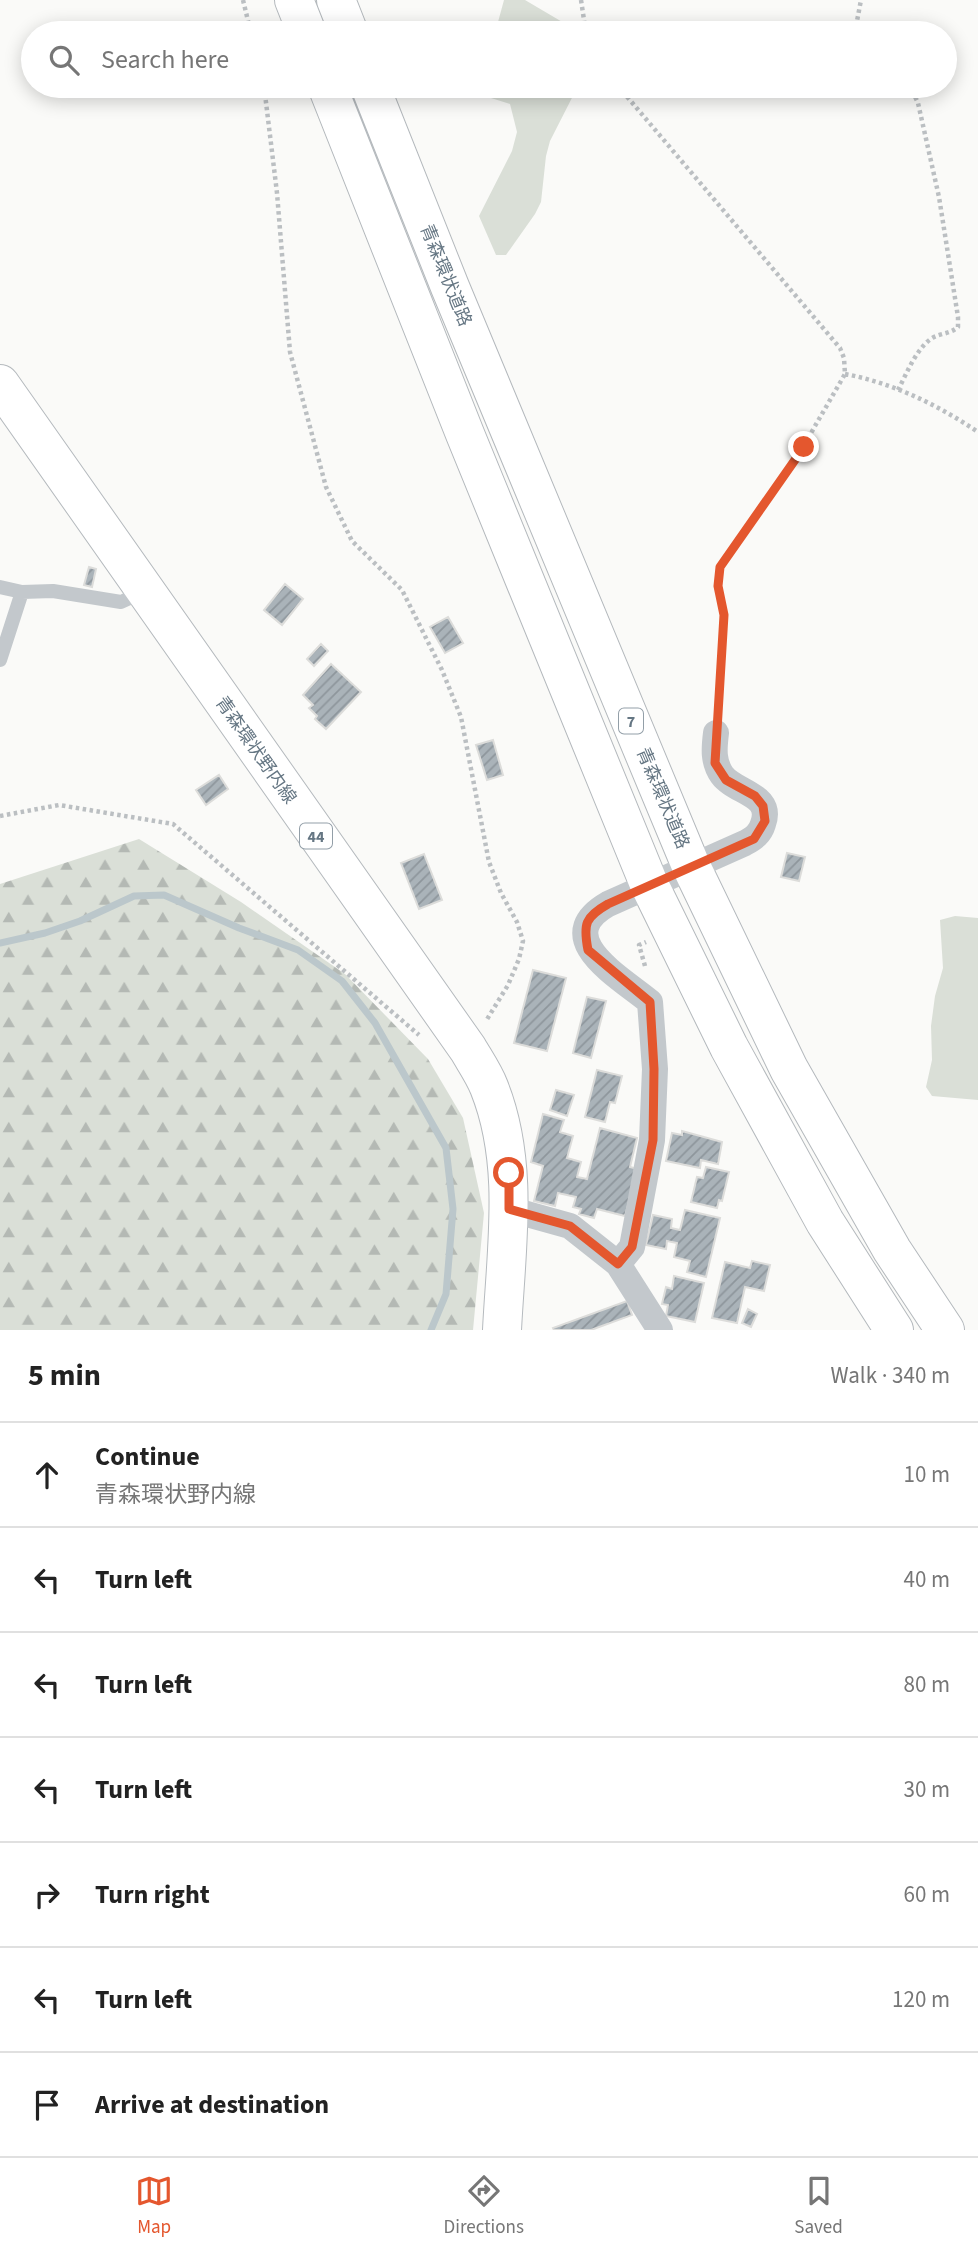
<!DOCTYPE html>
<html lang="en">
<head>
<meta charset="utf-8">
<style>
	:root { --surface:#fff; --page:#f6f6f6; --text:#222; --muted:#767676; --line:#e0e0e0; --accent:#e4572e }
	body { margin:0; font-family:"Source Sans 3","Noto Sans JP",sans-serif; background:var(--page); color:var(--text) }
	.stop { position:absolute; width:21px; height:21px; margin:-16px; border:5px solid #e4572e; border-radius:50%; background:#fff }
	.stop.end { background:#e4572e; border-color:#fff; box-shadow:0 2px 7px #0008 }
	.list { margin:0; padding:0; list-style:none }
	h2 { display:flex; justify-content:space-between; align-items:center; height:91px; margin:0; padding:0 28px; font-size:30px }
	h2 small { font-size:23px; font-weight:400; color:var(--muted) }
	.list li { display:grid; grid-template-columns:46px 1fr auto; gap:21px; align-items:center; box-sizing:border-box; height:105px; padding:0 28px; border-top:2px solid var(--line) }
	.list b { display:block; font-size:26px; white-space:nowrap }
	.list p { margin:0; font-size:23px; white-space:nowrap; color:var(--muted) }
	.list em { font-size:23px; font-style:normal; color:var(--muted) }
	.icon { flex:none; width:38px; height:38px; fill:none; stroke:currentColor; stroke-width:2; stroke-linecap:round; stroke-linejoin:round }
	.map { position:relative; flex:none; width:978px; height:1330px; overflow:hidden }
	.search { position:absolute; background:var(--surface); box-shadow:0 4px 18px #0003; left:21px; right:21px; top:21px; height:77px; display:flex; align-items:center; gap:18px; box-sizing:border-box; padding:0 24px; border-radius:38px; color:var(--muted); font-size:26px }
	.sheet { height:826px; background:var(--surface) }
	nav { display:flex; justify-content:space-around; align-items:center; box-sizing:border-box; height:98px; border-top:2px solid var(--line); background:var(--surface); font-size:19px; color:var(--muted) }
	nav a { display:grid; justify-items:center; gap:4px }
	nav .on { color:var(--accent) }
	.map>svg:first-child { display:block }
</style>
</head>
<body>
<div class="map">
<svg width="978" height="1330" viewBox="0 0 978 1330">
	<defs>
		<pattern id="forest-firs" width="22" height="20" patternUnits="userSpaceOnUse" patternTransform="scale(1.75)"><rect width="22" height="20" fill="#dadfd7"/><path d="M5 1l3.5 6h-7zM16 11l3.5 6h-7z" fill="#b4b9b4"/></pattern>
		<pattern id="building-hatch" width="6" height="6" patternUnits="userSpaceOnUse" patternTransform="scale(1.75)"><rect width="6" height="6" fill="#aab3b9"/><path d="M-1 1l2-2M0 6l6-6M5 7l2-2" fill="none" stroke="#8e969c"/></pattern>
	</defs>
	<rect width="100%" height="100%" fill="#fafaf8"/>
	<path fill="#dadfd7" d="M 504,0 L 525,0 L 564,23 L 570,33 L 495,33 Z
		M 486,86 L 578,86 L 550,141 L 546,156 L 541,202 L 535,214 L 506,255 L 496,255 L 479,216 L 512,151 L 517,132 L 510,104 L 491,98 L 486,94 Z
		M 955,916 L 978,918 L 978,1100 L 932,1096 L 926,1087 L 932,1060 L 931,1026 L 935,996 L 943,968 L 940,920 Z"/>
	<path fill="url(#forest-firs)" d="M 139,839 L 241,902 L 345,974 L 428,1059 L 463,1118 L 484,1213 L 473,1330 L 0,1330 L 0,884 Z"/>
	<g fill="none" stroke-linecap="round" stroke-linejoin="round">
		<path stroke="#bbc7cb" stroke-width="7" d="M 0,943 L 45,933 L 80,921 L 134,896 L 164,895 L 239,928 L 298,950 L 342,981 L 375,1023 L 446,1148 L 453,1209 L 446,1294 L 431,1330"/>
	</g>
	<path fill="url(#building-hatch)" stroke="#dcdcda" stroke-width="2" d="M 223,86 L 239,86 L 240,92 L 226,95 Z
		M 89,567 L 96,569 L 92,587 L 84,585 Z
		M 285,584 L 303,599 L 282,625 L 264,610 Z
		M 448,617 L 463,643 L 445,653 L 430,627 Z
		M 321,644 L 328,651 L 314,666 L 307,659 Z
		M 331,664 L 361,692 L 326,729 L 315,719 L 317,716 L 309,708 L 313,705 L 303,695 Z
		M 493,740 L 503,775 L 487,780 L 476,745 Z
		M 219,775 L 228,789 L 206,805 L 196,790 Z
		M 787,853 L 805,857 L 799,881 L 781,877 Z
		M 424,854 L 442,900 L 419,909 L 401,863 Z
		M 533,970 L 566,978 L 547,1051 L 514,1043 Z
		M 587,997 L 606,1001 L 591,1058 L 573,1053 Z
		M 597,1070 L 622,1076 L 615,1103 L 610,1102 L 605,1122 L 585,1117 Z
		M 556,1090 L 574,1095 L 567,1116 L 550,1110 Z
		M 543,1114 L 564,1120 L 560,1132 L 573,1136 L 567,1158 L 581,1162 L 577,1177 L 587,1179 L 600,1128 L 637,1138 L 630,1167 L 638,1169 L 625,1216 L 597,1209 L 594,1218 L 579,1214 L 581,1209 L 573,1207 L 576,1197 L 558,1193 L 555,1206 L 534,1201 L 543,1166 L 531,1162 Z
		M 682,1131 L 722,1142 L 718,1164 L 701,1160 L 700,1168 L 666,1161 L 672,1133 L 682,1135 Z
		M 706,1167 L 729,1172 L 722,1201 L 719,1200 L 717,1208 L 691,1202 L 697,1177 L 703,1178 Z
		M 685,1210 L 720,1218 L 706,1277 L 687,1272 L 690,1261 L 674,1257 L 677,1243 L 667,1241 L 666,1249 L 646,1245 L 653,1215 L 672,1219 L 671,1228 L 680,1230 Z
		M 752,1261 L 770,1265 L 764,1291 L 745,1287 L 737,1323 L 712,1318 L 725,1262 L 750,1268 Z
		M 674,1276 L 704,1283 L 695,1322 L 666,1316 L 668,1305 L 662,1304 L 666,1287 L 672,1289 Z
		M 627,1301 L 632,1315 L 591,1330 L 554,1330 L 553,1328 Z
		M 748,1309 L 757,1314 L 751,1327 L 742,1323 Z"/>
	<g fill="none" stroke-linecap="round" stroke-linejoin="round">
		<defs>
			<path id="primary" d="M 0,384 L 468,1049 C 475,1061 484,1074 489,1087 C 520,1164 506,1249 502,1330"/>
			<path id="highway" d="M 294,0 L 307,33
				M 336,0 L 349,33
				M 327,86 L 465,434 L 649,884 L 729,1047 L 825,1222 L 894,1330
				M 370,86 L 450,287 L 691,866 L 789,1069 L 892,1250 L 945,1330"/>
		</defs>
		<use href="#primary" stroke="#b5babe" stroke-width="40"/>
		<use href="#highway" stroke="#b4b9bd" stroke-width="40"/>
		<path stroke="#bbbfc2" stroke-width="4.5" stroke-dasharray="3.5 3.5" stroke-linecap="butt" d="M 243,0 L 251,33
			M 581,0 L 586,33
			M 861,33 L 857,21 L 861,0
			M 264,86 L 277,193 L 290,352 L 326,487 L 352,541 L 402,590 L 442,670 L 461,717 L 489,862 L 501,893 L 517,922 L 523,941 L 519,959 L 508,985 L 486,1021
			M 618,86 L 840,348 L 844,358 L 845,374 L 792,466 L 720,567 L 718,586 L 724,615 L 718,711
			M 845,374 C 893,383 938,405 978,432
			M 898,390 C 907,373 916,349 932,338 C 941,333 950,334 958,327 L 958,317 L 939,197 L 918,103 L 910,86
			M 0,816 L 59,805 L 173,824 L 419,1035
			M 645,966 L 639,945 L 646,942"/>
		<path stroke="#c3c8cc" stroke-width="14" d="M 0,587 L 22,592 L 53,591 L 121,602 L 145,591
			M 0,660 L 22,592"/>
		<path stroke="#c3c8cc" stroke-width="26" d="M 509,1209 L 570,1226 L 618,1264 L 660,1330
			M 618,1264 L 632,1247 L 652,1140 L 655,1069 L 650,1002 C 620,977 549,938 608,904 L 745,843 C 754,838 760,834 763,824 C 774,794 735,793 722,775 C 713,762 714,749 716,733"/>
		<use href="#primary" stroke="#fff" stroke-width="38"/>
		<use href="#highway" stroke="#fff" stroke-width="38"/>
	</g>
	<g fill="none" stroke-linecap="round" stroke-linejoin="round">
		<path stroke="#e4572e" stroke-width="9" d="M 509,1173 L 509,1209 L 570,1226 L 618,1264 L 632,1247 L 653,1140 L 654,1069 L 650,1002 L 588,950 C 583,924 585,917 608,904 L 754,839 L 765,821 L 763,806 L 755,796 L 726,780 L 715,763 L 724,615 L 718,586 L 720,567 L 804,447"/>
	</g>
	<g text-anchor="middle" stroke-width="7" stroke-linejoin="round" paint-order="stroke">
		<g fill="#fff" stroke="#939fa8" stroke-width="2">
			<rect x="619" y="708.5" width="24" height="25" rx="5"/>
			<rect x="300" y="823.5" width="32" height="25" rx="5"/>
		</g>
		<g font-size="16" font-weight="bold" fill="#657683">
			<text x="631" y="727">7</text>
			<text x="316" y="842">44</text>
		</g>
		<g font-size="18" fill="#657683" stroke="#fff">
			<text transform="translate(446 275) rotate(68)" y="6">青森環状道路</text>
			<text transform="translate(256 750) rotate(55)" y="6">青森環状野内線</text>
			<text transform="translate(663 798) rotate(67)" y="6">青森環状道路</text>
		</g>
	</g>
</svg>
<div class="stop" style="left:509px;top:1173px"></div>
<div class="stop end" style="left:804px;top:447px"></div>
<div class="search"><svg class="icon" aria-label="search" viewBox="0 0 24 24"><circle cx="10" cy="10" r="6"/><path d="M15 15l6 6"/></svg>Search here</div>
</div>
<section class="sheet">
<h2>5 min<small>Walk · 340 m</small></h2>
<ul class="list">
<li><svg class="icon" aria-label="ahead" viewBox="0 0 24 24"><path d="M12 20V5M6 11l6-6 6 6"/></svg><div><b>Continue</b><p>青森環状野内線</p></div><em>10 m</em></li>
<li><svg class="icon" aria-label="left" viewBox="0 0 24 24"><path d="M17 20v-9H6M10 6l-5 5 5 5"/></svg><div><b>Turn left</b></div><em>40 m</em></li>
<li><svg class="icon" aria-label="left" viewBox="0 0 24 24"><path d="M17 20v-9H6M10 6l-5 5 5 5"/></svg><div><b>Turn left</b></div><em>80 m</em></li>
<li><svg class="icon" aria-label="left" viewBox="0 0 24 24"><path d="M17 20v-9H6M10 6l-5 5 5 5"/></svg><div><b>Turn left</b></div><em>30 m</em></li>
<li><svg class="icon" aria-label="right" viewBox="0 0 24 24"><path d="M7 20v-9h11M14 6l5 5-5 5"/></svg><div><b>Turn right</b></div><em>60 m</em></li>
<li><svg class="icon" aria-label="left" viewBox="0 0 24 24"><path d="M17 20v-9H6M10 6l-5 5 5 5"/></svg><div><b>Turn left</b></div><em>120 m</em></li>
<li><svg class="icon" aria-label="arrive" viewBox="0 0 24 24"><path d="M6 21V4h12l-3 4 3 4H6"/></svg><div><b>Arrive at destination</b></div></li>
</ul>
</section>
<nav>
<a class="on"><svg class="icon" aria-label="map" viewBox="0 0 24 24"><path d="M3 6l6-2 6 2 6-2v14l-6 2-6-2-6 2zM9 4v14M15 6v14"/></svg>Map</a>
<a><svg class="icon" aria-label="directions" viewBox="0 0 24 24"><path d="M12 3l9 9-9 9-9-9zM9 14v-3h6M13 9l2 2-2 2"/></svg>Directions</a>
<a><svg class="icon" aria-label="saved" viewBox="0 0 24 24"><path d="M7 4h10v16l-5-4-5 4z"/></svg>Saved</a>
</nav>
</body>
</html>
